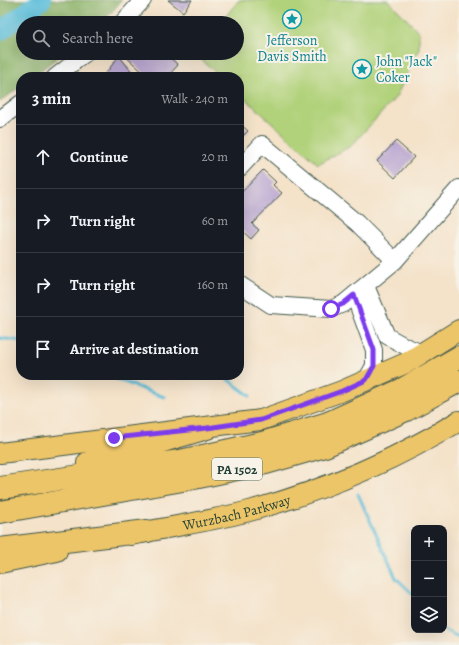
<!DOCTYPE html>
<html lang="en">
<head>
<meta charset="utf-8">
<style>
	:root { --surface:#171b24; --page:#242831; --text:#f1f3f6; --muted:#9ea1a6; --line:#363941 }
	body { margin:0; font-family:Alegreya,serif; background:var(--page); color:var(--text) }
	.controls { position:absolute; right:12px; bottom:12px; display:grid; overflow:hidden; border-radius:8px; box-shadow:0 4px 16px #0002 }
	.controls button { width:36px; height:36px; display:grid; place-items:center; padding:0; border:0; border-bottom:1px solid var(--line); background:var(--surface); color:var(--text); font:20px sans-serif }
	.stop { position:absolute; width:12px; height:12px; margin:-9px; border:3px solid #7c3aed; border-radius:50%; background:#fff }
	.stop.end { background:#7c3aed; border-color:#fff; box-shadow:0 1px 4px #0008 }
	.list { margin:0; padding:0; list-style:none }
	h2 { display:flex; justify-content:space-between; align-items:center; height:52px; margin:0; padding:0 16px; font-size:17px }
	h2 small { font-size:13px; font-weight:400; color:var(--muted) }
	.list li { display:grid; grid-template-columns:26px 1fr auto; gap:12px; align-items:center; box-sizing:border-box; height:64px; padding:0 16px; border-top:1px solid var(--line) }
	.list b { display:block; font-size:15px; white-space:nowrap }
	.list em { font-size:13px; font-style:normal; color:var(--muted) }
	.icon { flex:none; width:22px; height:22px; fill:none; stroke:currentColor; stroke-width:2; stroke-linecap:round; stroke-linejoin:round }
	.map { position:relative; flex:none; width:459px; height:645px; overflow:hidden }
	.search { position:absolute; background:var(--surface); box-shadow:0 4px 16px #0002; left:16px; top:16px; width:228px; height:44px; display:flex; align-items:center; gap:10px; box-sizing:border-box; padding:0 14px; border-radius:22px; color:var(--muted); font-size:15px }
	.panel { position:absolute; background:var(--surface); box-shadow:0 4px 16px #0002; left:16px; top:72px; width:228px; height:308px; border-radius:16px }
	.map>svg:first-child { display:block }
</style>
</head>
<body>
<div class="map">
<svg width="459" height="645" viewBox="0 0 459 645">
	<rect width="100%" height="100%" fill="#f7f3e8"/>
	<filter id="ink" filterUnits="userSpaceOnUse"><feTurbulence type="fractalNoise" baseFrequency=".025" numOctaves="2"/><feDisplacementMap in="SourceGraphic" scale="8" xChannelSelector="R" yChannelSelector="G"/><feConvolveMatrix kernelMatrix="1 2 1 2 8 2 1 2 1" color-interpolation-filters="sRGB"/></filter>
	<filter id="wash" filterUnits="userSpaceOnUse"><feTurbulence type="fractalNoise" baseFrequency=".012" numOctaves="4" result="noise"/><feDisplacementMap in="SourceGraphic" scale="16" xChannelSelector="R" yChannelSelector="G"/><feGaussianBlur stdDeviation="0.9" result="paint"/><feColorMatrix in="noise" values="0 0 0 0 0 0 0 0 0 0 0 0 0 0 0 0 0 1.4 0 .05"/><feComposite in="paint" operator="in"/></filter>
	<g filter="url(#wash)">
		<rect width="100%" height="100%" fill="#f4e2c9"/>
		<path fill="#b1d27a" stroke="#688857" d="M 239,0 L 388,0 L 419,32 L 419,49 L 396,97 L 351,146 L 318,164 L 239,93 L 239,77 L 221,77 L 195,54 L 237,53 L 237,23 L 220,23 Z"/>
		<path fill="#8cb46a" stroke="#56784f" d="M 0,0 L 122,0 L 102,23 L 23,23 L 23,53 L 63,53 L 32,77 L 21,77 L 21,86 L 0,102 Z"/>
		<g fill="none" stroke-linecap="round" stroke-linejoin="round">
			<path stroke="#5cbeda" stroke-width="3" d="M 0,338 L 21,341
				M 106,375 L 164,397
				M 222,375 L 250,396
				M 358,494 L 396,578 L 414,595
				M 443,630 L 459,637"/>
			<path stroke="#5cbeda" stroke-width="19" d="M 0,31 L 42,0"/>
		</g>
		<g id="blocks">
			<path fill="#bba8d2" d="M 168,0 L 192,0 L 183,12 Z
				M 122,53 L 165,53 L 178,65 L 167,77 L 148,77 Z
				M 119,56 L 136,77 L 103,77 Z
				M 239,123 L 248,131 L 239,140 Z
				M 396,141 L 414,157 L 395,178 L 377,161 Z
				M 263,170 L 276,182 L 273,185 L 282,193 L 252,224 L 259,230 L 251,239 L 239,228 L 239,195 Z"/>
		</g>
	</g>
	<g filter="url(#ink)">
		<use href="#blocks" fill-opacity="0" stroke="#3f564a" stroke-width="1"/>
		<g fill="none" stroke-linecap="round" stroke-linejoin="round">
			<defs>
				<path id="minor" d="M 122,23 L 143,0
					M 55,77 L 86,53
					M 0,119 L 21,103
					M 239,169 L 262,144 L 357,223 L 395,261
					M 239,284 L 271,305 L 331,309 L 343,304 L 395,261 L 459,188
					M 366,286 L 387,336 L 405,346 L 422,353
					M 354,295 L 374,350 L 374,366 L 366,380"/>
				<g id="major">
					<path d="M 0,453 L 261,420 L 342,391 L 406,363 L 459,330"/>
					<path id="s1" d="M 131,535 C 172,526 213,521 253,510 C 325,490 395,460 459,421"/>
					<path d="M 0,563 L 57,551"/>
				</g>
				<path id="highway" d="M 88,463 L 207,428
					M 0,488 L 180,461 L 262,443 L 328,423 L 401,390 L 459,357
					M 0,512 L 194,478 L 266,463 L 325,446 L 406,410 L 459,381
					M 0,549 L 147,531"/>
			</defs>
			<use href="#minor" stroke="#3f564a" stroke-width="18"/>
			<use href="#major" stroke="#3f564a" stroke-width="22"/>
			<use href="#highway" stroke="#3f564a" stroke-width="24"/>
			<use href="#minor" stroke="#fff" stroke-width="16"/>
			<use href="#major" stroke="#edc569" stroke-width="20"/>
			<use href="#highway" stroke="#edc569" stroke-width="22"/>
		</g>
	</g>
	<g fill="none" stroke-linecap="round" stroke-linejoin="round" filter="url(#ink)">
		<path stroke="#7c3aed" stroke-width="5" d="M 114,438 L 207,428 L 261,420 L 342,391 L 366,380 L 374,366 L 374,350 L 354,295 L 343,304 L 331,309"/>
	</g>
	<defs>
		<symbol id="sight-ring" viewBox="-11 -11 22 22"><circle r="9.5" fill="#f7f3e8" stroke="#0f9aa8" stroke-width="1.5"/><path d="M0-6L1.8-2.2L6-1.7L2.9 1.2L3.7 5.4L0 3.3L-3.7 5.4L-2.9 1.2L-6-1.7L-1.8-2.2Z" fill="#0f9aa8"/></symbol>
	</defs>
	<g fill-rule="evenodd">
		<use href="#sight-ring" x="281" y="8" width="22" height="22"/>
		<use href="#sight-ring" x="351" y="58" width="22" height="22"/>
	</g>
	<g text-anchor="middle" stroke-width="4" stroke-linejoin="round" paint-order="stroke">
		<rect fill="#f7f3e8" stroke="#60746a" stroke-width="1" x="212" y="458" width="50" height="22" rx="3"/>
		<g font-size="13" font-weight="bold" fill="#1f3d34">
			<text x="237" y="474">PA 1502</text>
		</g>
		<g font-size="14" fill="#0d838f" stroke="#f7f3e8">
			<text x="292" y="45">Jefferson<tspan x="292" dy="16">Davis Smith</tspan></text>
			<text x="376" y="66" text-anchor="start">John "Jack"<tspan x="376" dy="16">Coker</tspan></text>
		</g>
		<g font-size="14" fill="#1f3d34" stroke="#f7f3e8">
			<text dy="5" stroke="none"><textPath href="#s1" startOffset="108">Wurzbach Parkway</textPath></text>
		</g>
	</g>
</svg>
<div class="controls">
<button>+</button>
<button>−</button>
<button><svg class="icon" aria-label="layers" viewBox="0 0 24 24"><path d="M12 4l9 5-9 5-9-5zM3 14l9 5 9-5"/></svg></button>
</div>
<div class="stop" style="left:331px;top:309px"></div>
<div class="stop end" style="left:114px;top:438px"></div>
<div class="search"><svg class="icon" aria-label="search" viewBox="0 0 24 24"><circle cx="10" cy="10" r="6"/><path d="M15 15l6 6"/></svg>Search here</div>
<section class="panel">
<h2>3 min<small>Walk · 240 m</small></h2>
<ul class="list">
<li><svg class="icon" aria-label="ahead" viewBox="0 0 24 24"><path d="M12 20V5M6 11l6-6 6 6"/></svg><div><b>Continue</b></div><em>20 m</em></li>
<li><svg class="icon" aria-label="right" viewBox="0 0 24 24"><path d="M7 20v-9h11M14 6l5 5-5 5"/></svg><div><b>Turn right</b></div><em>60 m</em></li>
<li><svg class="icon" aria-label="right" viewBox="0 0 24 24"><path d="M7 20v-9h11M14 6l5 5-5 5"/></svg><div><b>Turn right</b></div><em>160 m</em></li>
<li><svg class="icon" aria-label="arrive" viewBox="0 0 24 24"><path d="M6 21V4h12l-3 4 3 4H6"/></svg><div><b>Arrive at destination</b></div></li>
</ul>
</section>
</div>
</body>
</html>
